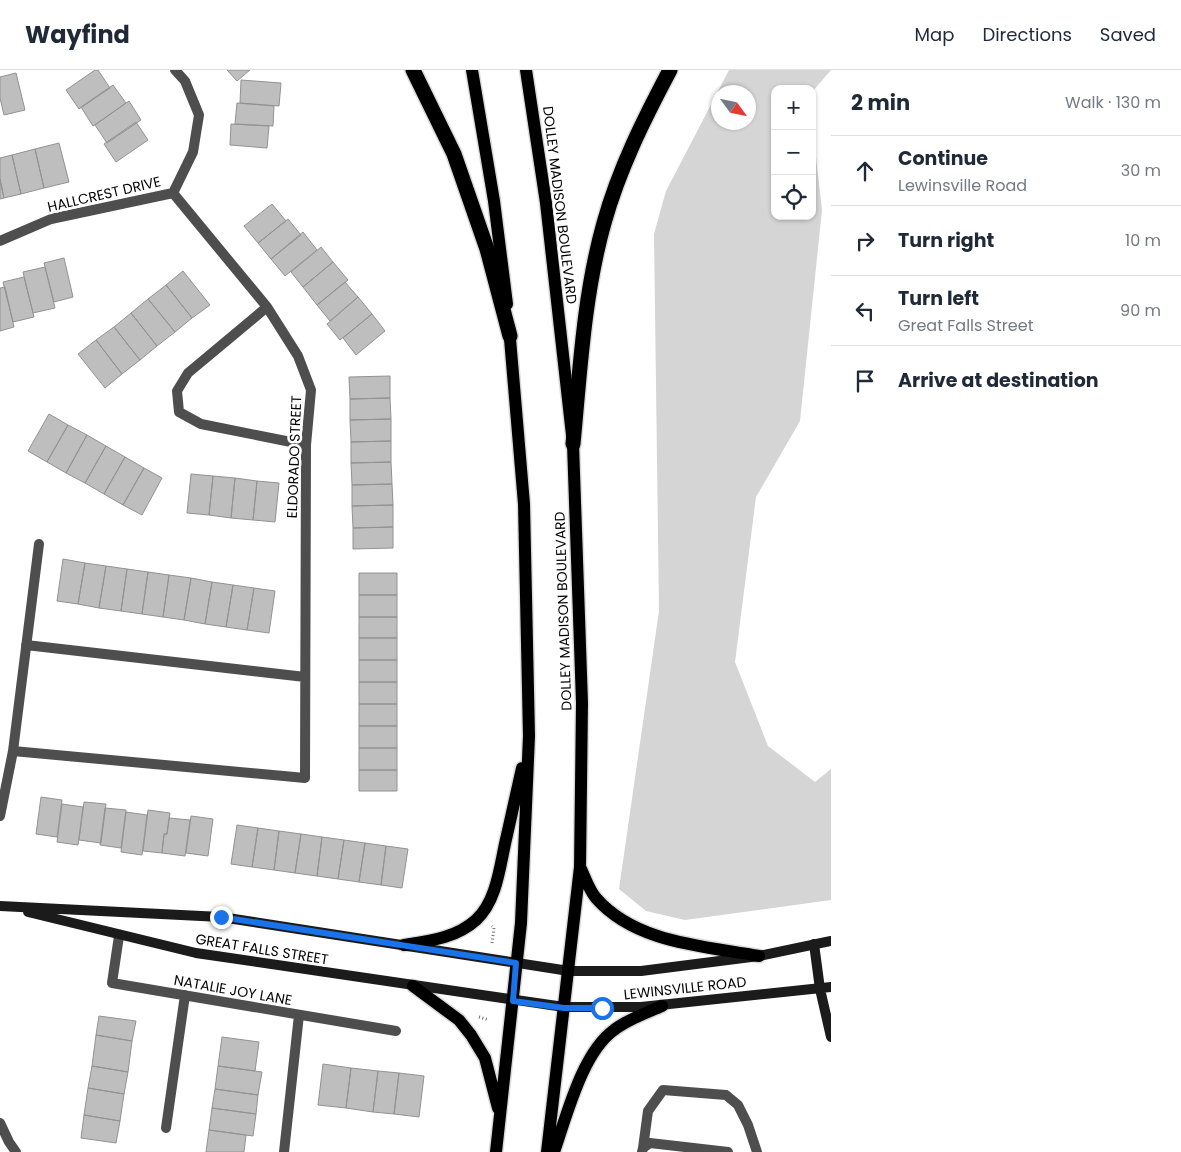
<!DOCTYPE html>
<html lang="en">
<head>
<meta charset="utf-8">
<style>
	:root { --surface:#fff; --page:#f6f6f7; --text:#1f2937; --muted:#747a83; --line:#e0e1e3 }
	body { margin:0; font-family:Poppins,sans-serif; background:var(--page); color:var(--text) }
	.controls { position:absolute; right:15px; top:15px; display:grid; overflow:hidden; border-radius:10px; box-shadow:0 1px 4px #0004 }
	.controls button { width:45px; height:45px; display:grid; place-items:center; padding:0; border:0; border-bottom:1px solid var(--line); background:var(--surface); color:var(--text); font:25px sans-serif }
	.compass { position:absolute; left:711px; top:15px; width:45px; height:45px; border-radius:50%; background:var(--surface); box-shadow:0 1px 4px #0004; rotate:123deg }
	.stop { position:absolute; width:15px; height:15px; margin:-11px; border:4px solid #1a73e8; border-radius:50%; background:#fff }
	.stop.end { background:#1a73e8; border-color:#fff; box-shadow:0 1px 5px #0008 }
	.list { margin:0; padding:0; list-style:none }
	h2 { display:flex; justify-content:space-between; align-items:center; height:65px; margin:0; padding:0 20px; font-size:21px }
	h2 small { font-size:16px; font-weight:400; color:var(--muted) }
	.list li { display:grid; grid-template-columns:32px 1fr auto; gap:15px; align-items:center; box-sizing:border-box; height:70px; padding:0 20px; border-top:1px solid var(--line) }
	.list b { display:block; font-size:19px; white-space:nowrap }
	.list p { margin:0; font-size:16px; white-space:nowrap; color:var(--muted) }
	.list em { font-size:16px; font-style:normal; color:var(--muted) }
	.icon { flex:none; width:28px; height:28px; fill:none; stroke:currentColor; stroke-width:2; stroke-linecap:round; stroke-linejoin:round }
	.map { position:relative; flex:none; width:831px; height:1082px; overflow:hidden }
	header { display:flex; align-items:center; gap:30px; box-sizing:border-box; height:70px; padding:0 25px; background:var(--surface); border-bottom:1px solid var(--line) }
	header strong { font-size:24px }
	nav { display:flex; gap:28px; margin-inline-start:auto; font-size:18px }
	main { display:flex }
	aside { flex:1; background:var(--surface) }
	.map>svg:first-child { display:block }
</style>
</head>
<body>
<header>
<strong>Wayfind</strong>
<nav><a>Map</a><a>Directions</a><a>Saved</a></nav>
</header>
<main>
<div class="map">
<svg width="831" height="1082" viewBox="0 0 831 1082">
	<rect width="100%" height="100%" fill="#fff"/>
	<path fill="#d5d5d5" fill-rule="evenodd" d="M 729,0 L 831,0 L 812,22 L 812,19 L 775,19 L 775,146 L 812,146 L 812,52 L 822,140 L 800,351 L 756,427 L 735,592 L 768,676 L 815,712 L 831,699 L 831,830 L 685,850 L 646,841 L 619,819 L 659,541 L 654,164 L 666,121 ZM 718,22 L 748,22 L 748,52 L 718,52 Z"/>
	<path fill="#bebebe" stroke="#929292" d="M 95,0 L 98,0 L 110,18 L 79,39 L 66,20 Z
		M 227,0 L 250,0 L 237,11 Z
		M 16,3 L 25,40 L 4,45 L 0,28 L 0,7 Z
		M 241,10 L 281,13 L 279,36 L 240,33 Z
		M 113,15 L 126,33 L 93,56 L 81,37 Z
		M 129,31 L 141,50 L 107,73 L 95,55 Z
		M 237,33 L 274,36 L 273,56 L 235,54 Z
		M 136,52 L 148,70 L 116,92 L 104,74 Z
		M 231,54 L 269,56 L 267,78 L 230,75 Z
		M 59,73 L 69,112 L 44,118 L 35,79 Z
		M 35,79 L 44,118 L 21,124 L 12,85 Z
		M 12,85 L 21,124 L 4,128 L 0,109 L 0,88 Z
		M 0,109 L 4,128 L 0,129 Z
		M 272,134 L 286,151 L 258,173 L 244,156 Z
		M 288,149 L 301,165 L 271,189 L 258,173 Z
		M 303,162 L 317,180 L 285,206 L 271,189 Z
		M 321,177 L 333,192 L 303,217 L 291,202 Z
		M 64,188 L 73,227 L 54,232 L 44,193 Z
		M 333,192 L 348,210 L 317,235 L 303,217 Z
		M 45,197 L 55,238 L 33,243 L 23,202 Z
		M 183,201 L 210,235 L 192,248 L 166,215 Z
		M 24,207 L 34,247 L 13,252 L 3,212 Z
		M 345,212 L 358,227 L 330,251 L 317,235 Z
		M 166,215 L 192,248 L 175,262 L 148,229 Z
		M 5,217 L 14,257 L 0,261 L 0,218 Z
		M 358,227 L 372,244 L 340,270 L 327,254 Z
		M 148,229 L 175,262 L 157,276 L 131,243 Z
		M 131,243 L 157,276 L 140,290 L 114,257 Z
		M 372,244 L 385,261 L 356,285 L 343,268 Z
		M 114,257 L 140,290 L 122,304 L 96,270 Z
		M 96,270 L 122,304 L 105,318 L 78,284 Z
		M 390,306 L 390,328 L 350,329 L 349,307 Z
		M 390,328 L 391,349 L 350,350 L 350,329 Z
		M 49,344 L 68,355 L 47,392 L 28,381 Z
		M 391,349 L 391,371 L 351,372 L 350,350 Z
		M 68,355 L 87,365 L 66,403 L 47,392 Z
		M 87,365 L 106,376 L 85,413 L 66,403 Z
		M 391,371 L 391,392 L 351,393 L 351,372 Z
		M 106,376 L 125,387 L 104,424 L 85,413 Z
		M 125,387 L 144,398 L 123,435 L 104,424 Z
		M 391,392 L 392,414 L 352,415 L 351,393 Z
		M 144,398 L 162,408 L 142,445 L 123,435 Z
		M 191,404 L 213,406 L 209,445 L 187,443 Z
		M 213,406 L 235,408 L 231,448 L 209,445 Z
		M 235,408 L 257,411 L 253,450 L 231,448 Z
		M 257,411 L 279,413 L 275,452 L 253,450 Z
		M 392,414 L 393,435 L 352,436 L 352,415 Z
		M 393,435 L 393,457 L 353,458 L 352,436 Z
		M 393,457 L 393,478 L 353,479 L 353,458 Z
		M 63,489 L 85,493 L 78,534 L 57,531 Z
		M 85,493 L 106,496 L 99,538 L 78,534 Z
		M 106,496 L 127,499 L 121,541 L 99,538 Z
		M 127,499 L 148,502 L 142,544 L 121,541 Z
		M 148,502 L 169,505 L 163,547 L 142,544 Z
		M 359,503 L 397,503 L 397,525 L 359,525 Z
		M 169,505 L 191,508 L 184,550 L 163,547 Z
		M 191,508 L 212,512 L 205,554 L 184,550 Z
		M 212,512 L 233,515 L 226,557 L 205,554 Z
		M 233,515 L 254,518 L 247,560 L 226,557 Z
		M 254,518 L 275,521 L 269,563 L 247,560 Z
		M 359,525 L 397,525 L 397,547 L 359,547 Z
		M 359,547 L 397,547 L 397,568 L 359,568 Z
		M 359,568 L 397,568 L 397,590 L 359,590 Z
		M 359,590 L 397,590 L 397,612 L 359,612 Z
		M 359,612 L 397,612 L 397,634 L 359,634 Z
		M 359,634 L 397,634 L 397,656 L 359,656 Z
		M 359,656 L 397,656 L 397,678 L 359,678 Z
		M 359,678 L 397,678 L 397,700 L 359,700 Z
		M 359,700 L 397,700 L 397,721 L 359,721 Z
		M 41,727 L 62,730 L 57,767 L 36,764 Z
		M 84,732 L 106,734 L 101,773 L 79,770 Z
		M 62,734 L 83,737 L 78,775 L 57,772 Z
		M 105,738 L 126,740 L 121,778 L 100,775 Z
		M 148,740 L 170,743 L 167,764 L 164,764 L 162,783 L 143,781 Z
		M 126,742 L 147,745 L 142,785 L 121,782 Z
		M 191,746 L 213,749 L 208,786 L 186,783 Z
		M 169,748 L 190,750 L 185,786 L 162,783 L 164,764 L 167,764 Z
		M 237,755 L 258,758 L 252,797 L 231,794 Z
		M 258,758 L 279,761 L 274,800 L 252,797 Z
		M 279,761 L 301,764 L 295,803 L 274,800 Z
		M 301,764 L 322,767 L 317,806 L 295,803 Z
		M 322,767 L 344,770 L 338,809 L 317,806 Z
		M 344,770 L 365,773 L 359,812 L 338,809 Z
		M 365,773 L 386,776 L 381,815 L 359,812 Z
		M 386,776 L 408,779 L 402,818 L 381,815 Z
		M 99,946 L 136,951 L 132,971 L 96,965 Z
		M 96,965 L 132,971 L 128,1002 L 92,996 Z
		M 222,967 L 259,972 L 255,1001 L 218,996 Z
		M 323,994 L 351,998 L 346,1038 L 318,1035 Z
		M 92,996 L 128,1002 L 124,1024 L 88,1018 Z
		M 218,996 L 262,1002 L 258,1025 L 215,1019 Z
		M 351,998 L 378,1001 L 373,1042 L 346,1038 Z
		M 378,1001 L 399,1003 L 394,1044 L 373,1042 Z
		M 399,1003 L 424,1006 L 419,1047 L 394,1044 Z
		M 88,1018 L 124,1024 L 120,1051 L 84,1045 Z
		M 215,1019 L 258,1025 L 256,1044 L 212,1038 Z
		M 212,1038 L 256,1044 L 253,1066 L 209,1060 Z
		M 84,1045 L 120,1051 L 116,1073 L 81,1068 Z
		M 209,1060 L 246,1065 L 244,1082 L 206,1082 Z"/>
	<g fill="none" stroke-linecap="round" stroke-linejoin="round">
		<defs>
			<path id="primary" d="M 472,0 L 494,131 L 507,234
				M 526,0 L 546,133 L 573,374 L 582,633 L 580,797 L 547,1082
				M 580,797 C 585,807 589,820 596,828 C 635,873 704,876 759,886
				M 404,875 C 430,871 456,868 476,850 C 498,830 500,793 507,765 C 512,743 517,720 522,698
				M 413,916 L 459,950 L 471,965 L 485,988 L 498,1038
				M 496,1082 L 521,853 L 529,666 L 524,434 L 509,257
				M 554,1082 C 567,1045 582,983 614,960 C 628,949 646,943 662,936"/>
			<path id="highway" d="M 413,0 L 454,84 L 487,179 L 510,266
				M 573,374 C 580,300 584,224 604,153 C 619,99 644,49 670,0"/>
		</defs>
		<use href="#primary" stroke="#dbdbdb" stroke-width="15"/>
		<use href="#highway" stroke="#dbdbdb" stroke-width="18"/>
		<path stroke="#707070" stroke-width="3" stroke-dasharray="1 2.5" stroke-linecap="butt" d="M 492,873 L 494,858 L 492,856
			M 479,947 L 489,950"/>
		<path stroke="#4e4e4e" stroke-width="10" d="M 0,1053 L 9,1072 L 16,1082
			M 643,1078 L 648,1041 L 663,1020 L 726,1025 L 738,1035 L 748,1055 L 757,1082
			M 642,1082 L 643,1078 L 650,1073 L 728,1082"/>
		<path stroke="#4e4e4e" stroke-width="10" d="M 173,123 L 193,82 L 199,45 L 185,11 L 175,0
			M 0,171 L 51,149 L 173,123
			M 267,237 L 188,303 L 177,321 L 179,342 L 201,354 L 306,375
			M 26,575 L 305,607
			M 13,681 L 305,708 L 306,375 L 311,320 L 298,286 L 267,237 L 173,123
			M 0,746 L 13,681 L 39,474
			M 119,866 L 112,913 L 396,961
			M 166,1058 L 185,925
			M 284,1082 L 299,945"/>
		<path stroke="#1b1b1b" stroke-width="10" d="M 0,836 L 221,847 L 569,901 L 641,901 L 759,886 L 831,871
			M 28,842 L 196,883 L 564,937 L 641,937 L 831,917
			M 814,874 L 820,919 L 831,967"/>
		<use href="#primary" stroke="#000" stroke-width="12"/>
		<use href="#highway" stroke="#000" stroke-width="15"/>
	</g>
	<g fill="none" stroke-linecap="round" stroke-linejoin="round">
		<path stroke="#1a73e8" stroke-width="6" d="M 221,847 L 516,893 L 513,931 L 564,938 L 602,938"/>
	</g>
	<g text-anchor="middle" stroke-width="5" stroke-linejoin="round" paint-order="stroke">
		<g font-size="14" fill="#000" stroke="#fff">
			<text transform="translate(104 124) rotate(-13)" y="5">HALLCREST DRIVE</text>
			<text transform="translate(560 135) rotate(83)" y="5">DOLLEY MADISON BOULEVARD</text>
			<text transform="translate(294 387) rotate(-88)" y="5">ELDORADO STREET</text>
			<text transform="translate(563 541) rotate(-92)" y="5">DOLLEY MADISON BOULEVARD</text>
			<text transform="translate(262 879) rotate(9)" y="5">GREAT FALLS STREET</text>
			<text transform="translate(685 918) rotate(-6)" y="5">LEWINSVILLE ROAD</text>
			<text transform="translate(233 920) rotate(10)" y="5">NATALIE JOY LANE</text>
		</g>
	</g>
</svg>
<div class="controls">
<button>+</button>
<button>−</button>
<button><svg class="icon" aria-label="locate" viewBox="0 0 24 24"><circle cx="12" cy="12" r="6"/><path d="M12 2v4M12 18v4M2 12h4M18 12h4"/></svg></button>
</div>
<svg class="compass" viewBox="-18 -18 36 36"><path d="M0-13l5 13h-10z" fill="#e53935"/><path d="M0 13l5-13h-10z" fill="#747a83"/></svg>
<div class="stop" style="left:602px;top:938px"></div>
<div class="stop end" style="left:221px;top:847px"></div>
</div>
<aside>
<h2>2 min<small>Walk · 130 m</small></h2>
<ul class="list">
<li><svg class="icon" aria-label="ahead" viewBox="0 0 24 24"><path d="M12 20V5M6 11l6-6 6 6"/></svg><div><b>Continue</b><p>Lewinsville Road</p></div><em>30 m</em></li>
<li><svg class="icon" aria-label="right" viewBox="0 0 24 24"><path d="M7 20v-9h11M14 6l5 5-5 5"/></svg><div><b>Turn right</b></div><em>10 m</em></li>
<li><svg class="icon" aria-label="left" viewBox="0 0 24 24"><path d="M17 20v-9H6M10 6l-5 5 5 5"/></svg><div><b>Turn left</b><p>Great Falls Street</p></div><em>90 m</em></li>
<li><svg class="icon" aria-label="arrive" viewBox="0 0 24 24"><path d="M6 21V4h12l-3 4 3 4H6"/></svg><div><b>Arrive at destination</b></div></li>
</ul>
</aside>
</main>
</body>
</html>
